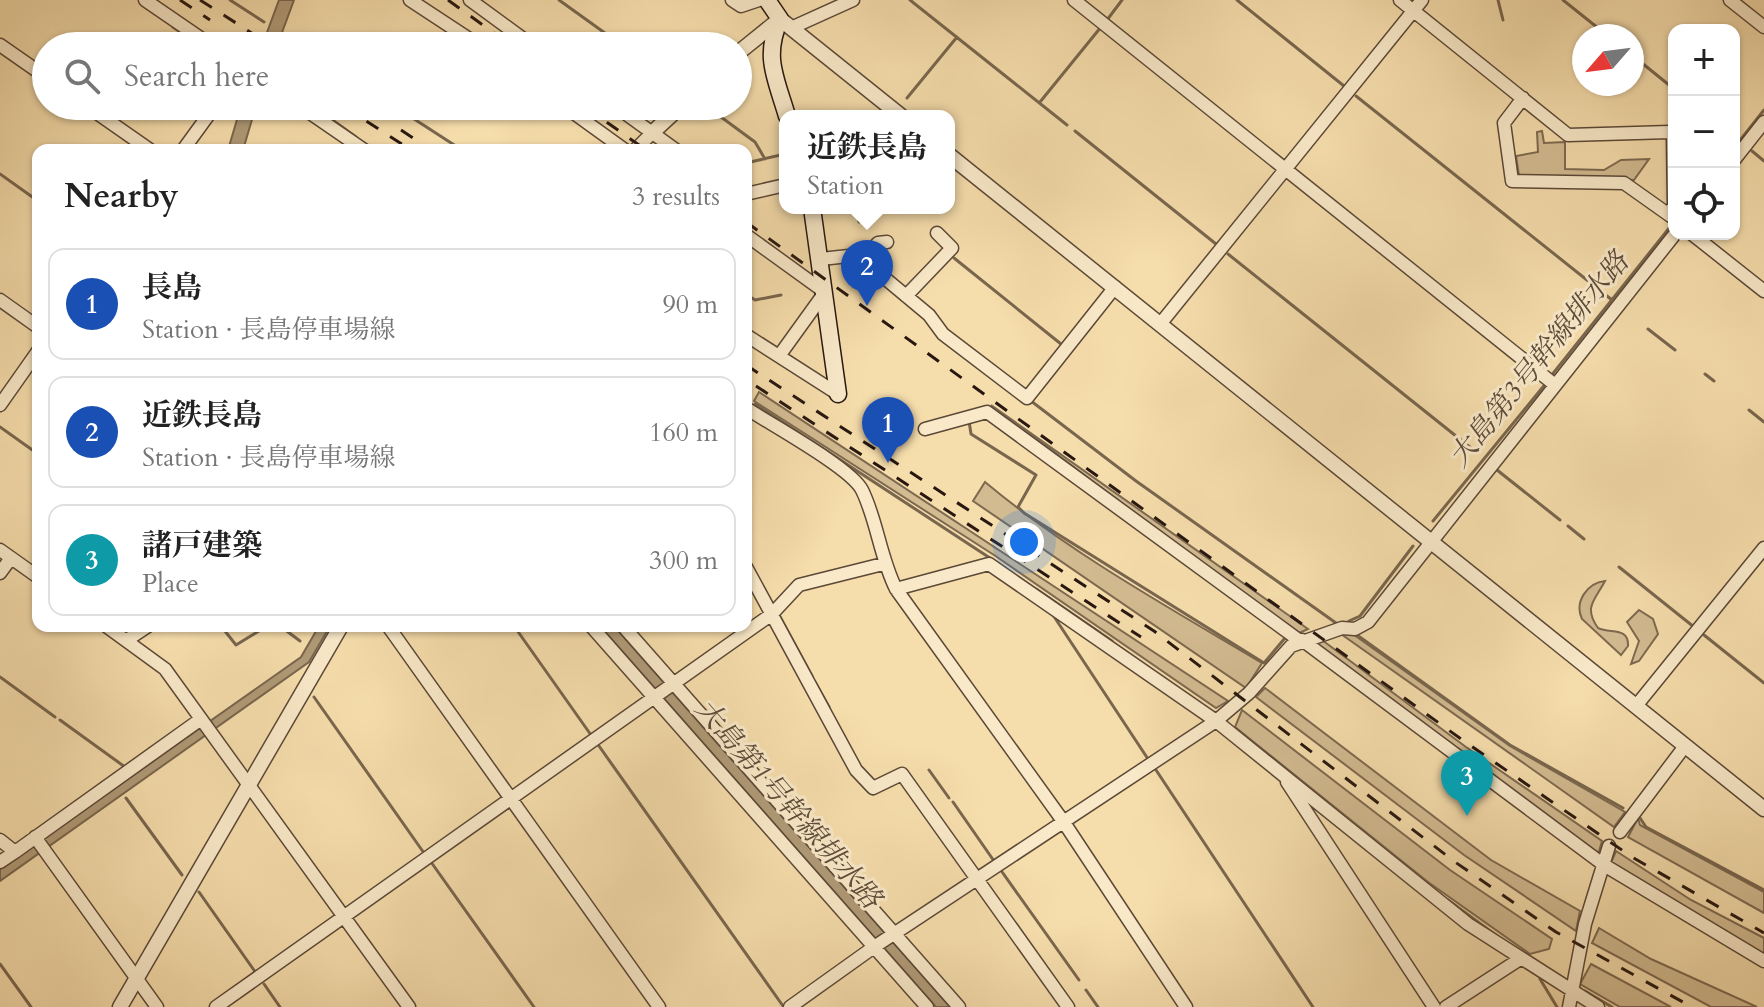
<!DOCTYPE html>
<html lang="en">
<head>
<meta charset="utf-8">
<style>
	:root { --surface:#fff; --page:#f2f2f2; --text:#222; --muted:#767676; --line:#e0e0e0; --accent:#8f2418 }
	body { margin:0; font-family:Cardo,"Noto Serif JP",serif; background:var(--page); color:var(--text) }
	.controls { position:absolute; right:24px; top:24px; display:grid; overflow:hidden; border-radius:16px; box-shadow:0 2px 6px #0004 }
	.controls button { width:72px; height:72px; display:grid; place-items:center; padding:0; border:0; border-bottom:2px solid var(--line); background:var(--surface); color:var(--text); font:40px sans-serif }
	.compass { position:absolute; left:1572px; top:24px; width:72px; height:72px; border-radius:50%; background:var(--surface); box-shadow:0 2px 6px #0004; rotate:242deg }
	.you { position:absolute; left:1024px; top:542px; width:28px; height:28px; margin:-20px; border:6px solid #fff; border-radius:50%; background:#1a73e8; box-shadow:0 0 0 12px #1a73e833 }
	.badge { display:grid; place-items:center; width:52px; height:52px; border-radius:50%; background:var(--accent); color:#fff; font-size:26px; font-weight:700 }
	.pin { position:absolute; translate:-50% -66px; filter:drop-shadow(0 2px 4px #0008) }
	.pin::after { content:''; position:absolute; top:42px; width:28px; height:24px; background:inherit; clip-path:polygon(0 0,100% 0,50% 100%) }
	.popup { position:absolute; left:779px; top:110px; width:176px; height:104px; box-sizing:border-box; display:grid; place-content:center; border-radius:16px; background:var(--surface); filter:drop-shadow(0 2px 6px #0005); font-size:26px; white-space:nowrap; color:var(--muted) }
	.popup b { font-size:30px; color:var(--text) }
	.popup::after { content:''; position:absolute; left:50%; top:100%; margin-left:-16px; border:16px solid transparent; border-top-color:var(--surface) }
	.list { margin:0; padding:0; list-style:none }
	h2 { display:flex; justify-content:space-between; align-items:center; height:104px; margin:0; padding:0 32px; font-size:34px }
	h2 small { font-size:26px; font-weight:400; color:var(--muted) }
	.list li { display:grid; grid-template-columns:52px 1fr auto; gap:24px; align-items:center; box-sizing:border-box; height:112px; margin:0 16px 16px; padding:0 16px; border:2px solid var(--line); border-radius:16px }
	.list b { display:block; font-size:30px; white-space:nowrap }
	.list p { margin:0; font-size:26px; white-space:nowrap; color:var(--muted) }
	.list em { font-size:26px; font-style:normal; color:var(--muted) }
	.icon { flex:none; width:44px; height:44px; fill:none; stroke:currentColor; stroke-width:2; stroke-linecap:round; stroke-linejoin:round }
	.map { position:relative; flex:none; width:1764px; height:1007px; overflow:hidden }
	.search { position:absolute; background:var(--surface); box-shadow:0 2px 6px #0004; left:32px; top:32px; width:720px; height:88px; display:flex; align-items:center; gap:20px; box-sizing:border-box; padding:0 28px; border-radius:44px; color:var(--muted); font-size:30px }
	.panel { position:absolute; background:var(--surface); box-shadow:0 2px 6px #0004; left:32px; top:144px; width:720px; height:488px; border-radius:16px }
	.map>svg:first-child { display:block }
</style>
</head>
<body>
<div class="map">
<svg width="1764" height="1007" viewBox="0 0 1764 1007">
	<rect width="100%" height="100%" fill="#f6ddac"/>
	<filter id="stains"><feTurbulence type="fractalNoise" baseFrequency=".0025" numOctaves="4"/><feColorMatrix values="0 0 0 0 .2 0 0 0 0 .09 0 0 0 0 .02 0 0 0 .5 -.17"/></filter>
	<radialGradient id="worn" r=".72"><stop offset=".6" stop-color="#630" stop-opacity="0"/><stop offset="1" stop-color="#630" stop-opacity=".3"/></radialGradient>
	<path fill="#d3bb91" stroke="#7d6950" stroke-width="2" d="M 1542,131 L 1544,143 L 1565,142 L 1565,169 L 1604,170 L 1621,160 L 1649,159 L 1634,180 L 1519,176 L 1516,156 L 1538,152 L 1537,132 Z
		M 759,392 L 1228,701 L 1216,708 L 994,555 L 754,401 Z
		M 991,405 L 1308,629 L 1297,634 Z
		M 985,482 C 1070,553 1168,607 1262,663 L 1246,688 L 973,501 Z
		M 1605,581 C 1595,600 1583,607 1598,628 C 1611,634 1629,627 1628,646 L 1621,655 L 1582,619 C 1574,602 1587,583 1605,581 Z
		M 1639,610 L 1653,619 L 1658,634 L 1639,661 L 1631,664 L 1639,641 L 1627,622 Z
		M 1350,632 L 1510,746 L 1625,812 L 1614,827 L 1341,634 Z
		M 1322,640 L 1466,747 L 1602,841 L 1598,855 L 1312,642 Z
		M 1265,688 L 1491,860 L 1580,911 L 1576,931 L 1464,855 L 1256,697 Z
		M 1242,710 L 1450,870 L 1552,939 L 1549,949 L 1530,954 L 1428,882 L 1235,727 Z
		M 1638,818 L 1640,825 L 1764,892 L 1764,913 L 1628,837 Z
		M 1616,851 L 1691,900 L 1764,938 L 1764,956 L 1610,865 Z
		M 1599,928 L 1651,959 L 1757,1007 L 1711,1007 L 1592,943 Z
		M 1591,964 L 1671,1007 L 1620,1007 L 1580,984 Z"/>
	<path fill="#b09a77" stroke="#79664e" stroke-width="2" d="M 279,0 L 294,0 L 277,46 L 262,46 Z
		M 241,106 L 256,106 L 243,150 L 228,150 Z
		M 319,626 L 330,626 L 309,662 L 0,881 L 0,869 L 301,657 Z
		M 600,626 L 614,626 L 950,1007 L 936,1007 Z"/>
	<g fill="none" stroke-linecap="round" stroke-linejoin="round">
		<path stroke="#79664e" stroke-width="3" d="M 230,0 L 264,22
			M 559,0 L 623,46
			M 910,0 L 1067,125
			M 1237,0 L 1344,86
			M 1498,0 L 1503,20
			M 1563,0 L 1608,36
			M 1107,20 L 1122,0
			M 173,27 L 201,46
			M 288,38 L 300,46
			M 1632,55 L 1674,89
			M 1356,96 L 1612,300
			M 907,98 L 957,37
			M 1040,102 L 1101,27
			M 313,106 L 356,137
			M 394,106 L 462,150
			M 706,106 L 755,142 L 765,159
			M 1075,131 L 1216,244
			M 1734,148 L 1764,110
			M 1752,151 L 1764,161
			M 746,163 L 785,154
			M 0,174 L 38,201
			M 856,208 L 859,222
			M 1228,254 L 1476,452
			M 954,258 L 1061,344
			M 746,294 L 755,300 L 781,295
			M 1648,329 L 1675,350
			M 1705,374 L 1714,381
			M 1551,376 L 1674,222
			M 1031,401 L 1136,481 L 1336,623
			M 755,404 L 993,560
			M 1749,410 L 1764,422
			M 969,421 L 971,434 L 1036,475 L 1018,507 L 1024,513 L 1264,663 L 1285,638
			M 0,427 L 38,454
			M 1497,470 L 1560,520
			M 1433,521 L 1547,382
			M 1568,526 L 1584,539
			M 746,555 L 751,564
			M 1619,567 L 1694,627
			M 1036,589 L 1112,641
			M 779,615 L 812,676
			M 1053,615 L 1148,759
			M 1349,621 L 1360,616 L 1413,546
			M 221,626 L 236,645 L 267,626
			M 280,626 L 300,641
			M 514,626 L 591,735
			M 1357,635 L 1510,745 L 1623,808
			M 1704,635 L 1764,683
			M 0,677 L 55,717
			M 815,682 L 829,707
			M 314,697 L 424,853
			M 60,720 L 125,767
			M 1236,729 L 1364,833
			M 599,746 L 783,1006
			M 929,770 L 949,798
			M 1156,770 L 1313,1007
			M 126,798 L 182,875
			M 953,802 L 994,861
			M 1640,818 L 1646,827 L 1764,890
			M 431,862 L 534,1007
			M 1000,869 L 1079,980
			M 199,892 L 256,973
			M 1448,900 L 1497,936
			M 0,964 L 31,1007
			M 1540,979 L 1557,1007
			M 264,984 L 280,1007
			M 1086,990 L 1098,1007
			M 1585,991 L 1612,1007"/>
		<defs>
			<path id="minor" d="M 145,0 L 212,46
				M 410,0 L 480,46
				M 470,0 L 533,46
				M 732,0 L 741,6 L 759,0
				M 1074,0 L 1555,385
				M 1400,0 L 1568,135 L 1670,132 L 1673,136 L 1674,206 L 1668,214
				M 1730,0 L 1764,27
				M 791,28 L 853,0
				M 0,45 L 46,77
				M 1523,98 L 1504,123 L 1512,181 L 1624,183 L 1672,217
				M 87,106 L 150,150
				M 300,106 L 364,150
				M 564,106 L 625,150
				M 615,106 L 676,150
				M 183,150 L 215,106
				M 635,150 L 652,133
				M 1734,160 L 1764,122
				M 746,194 L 785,185
				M 1692,234 L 1764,291
				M 746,235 L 822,290
				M 857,255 L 929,315 L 943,334 L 1027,398 L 1115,287
				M 821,259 L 867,254 L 878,243 L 887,242
				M 906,296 L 952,248 L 937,233
				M 0,300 L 38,327
				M 1161,323 L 1422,0
				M 746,335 L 838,394
				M 779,356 L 823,295
				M 0,405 L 38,351
				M 746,408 C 770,424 851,468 862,490 C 877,520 880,557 896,589 L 1063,821 L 1186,1007
				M 925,429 L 987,412 L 1300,641
				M 0,550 L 38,577
				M 746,567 L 856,770 L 873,788 L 902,774 L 1068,1007
				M 0,573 L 11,558
				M 896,589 L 989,564 L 1216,721 L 1468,924 L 1598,1007
				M 106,626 L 165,669 L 409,1007
				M 388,626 L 659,1007
				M 591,626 L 927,1007
				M 623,626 L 959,1007
				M 127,640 L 148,626
				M 1302,640 L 1604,865 L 1764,961
				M 1636,706 L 1764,548
				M 1287,782 L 1434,1007
				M 1620,832 L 1685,746
				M 35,837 L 157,1007
				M 0,840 L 15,852 L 201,719
				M 0,862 L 15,852
				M 216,1007 L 772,614 L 799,585 L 883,564
				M 790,1007 L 874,947 L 1216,721 L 1249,693 L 1291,646 L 1342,628 L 1355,629 L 1368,622 L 1675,234
				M 1446,1007 L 1520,959
				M 1569,1007 L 1585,924 L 1609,846"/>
			<path id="tertiary" d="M 738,53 L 780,19 L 901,116
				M 652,133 L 681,106
				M 949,155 L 1764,809
				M 120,1007 L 341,626"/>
			<path id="secondary" d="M 767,0 L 780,19 C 763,57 776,78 787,116
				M 812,208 L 838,394"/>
		</defs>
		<use href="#minor" stroke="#5b4837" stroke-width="15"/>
		<use href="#tertiary" stroke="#5b4837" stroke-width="17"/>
		<use href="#secondary" stroke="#271710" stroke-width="19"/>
		<use href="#minor" stroke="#f9e9c9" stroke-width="12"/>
		<use href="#tertiary" stroke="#f9e9c9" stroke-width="14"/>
		<use href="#secondary" stroke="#f9e9c9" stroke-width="16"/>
		<path stroke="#271710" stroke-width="3" stroke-dasharray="14 14" stroke-linecap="butt" d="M 180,0 L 210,20
			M 200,0 L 272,46
			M 448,0 L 512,46
			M 343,106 L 411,150
			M 584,106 L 646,150
			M 401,130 L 431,150
			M 746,222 L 1461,739 L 1632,857 L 1764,933
			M 746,365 L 1154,631 L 1455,862 L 1556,932 L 1692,1007
			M 756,386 L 1141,637"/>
	</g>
	<g text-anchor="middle" stroke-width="6" stroke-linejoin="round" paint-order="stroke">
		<g font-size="28" font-style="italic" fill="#5e4b39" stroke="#f9e9c9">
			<text transform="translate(1538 359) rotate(-51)" y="10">大島第3号幹線排水路</text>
			<text transform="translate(789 803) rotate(49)" y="10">大島第1号幹線排水路</text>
		</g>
	</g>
	<rect width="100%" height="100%" filter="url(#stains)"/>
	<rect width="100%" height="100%" fill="url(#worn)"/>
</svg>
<div class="controls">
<button>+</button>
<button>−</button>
<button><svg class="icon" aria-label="locate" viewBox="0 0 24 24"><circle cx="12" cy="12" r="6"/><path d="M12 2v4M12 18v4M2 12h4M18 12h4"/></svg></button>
</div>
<svg class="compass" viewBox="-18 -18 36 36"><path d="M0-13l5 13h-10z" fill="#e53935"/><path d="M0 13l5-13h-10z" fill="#767676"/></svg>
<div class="you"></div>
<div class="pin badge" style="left:888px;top:463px;background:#1a4fb4">1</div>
<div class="pin badge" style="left:867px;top:306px;background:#1a4fb4">2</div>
<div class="popup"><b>近鉄長島</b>Station</div>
<div class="pin badge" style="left:1467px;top:816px;background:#0f9aa8">3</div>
<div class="search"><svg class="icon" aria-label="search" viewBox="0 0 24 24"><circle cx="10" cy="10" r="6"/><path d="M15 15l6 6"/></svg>Search here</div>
<section class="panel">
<h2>Nearby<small>3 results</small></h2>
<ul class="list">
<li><span class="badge" style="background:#1a4fb4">1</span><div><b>長島</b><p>Station · 長島停車場線</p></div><em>90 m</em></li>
<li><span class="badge" style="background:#1a4fb4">2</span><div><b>近鉄長島</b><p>Station · 長島停車場線</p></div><em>160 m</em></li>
<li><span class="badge" style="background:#0f9aa8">3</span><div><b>諸戸建築</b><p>Place</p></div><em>300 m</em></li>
</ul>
</section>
</div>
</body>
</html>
